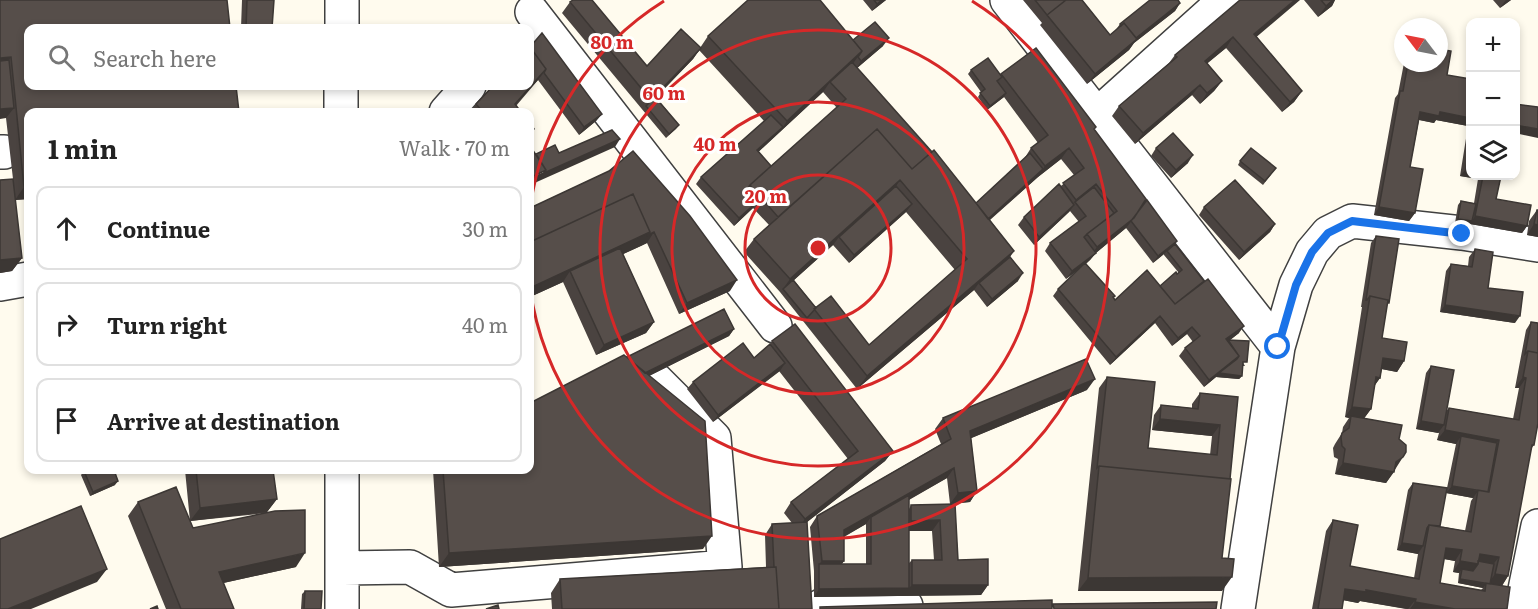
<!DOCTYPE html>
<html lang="en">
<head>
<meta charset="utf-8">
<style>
	:root { --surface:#fff; --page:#f6f6f6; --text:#222; --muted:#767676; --line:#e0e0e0 }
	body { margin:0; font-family:Literata,serif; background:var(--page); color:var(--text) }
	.controls { position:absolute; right:18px; top:18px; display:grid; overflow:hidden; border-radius:12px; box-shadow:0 3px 9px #0003 }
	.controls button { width:54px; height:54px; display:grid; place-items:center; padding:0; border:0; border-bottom:2px solid var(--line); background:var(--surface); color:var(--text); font:30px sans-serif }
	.compass { position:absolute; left:1394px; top:18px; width:54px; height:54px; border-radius:50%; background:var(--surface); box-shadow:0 3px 9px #0003; rotate:302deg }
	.stop { position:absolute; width:18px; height:18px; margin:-14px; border:4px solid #1a73e8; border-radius:50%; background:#fff }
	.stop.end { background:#1a73e8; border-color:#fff; box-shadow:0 2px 6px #0008 }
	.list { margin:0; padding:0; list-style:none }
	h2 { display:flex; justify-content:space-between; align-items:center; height:78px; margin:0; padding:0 24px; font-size:26px }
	h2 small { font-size:20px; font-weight:400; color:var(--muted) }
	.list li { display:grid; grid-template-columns:39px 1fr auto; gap:18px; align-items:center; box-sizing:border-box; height:84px; margin:0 12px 12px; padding:0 12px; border:2px solid var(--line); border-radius:12px }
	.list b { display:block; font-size:22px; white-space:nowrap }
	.list em { font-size:20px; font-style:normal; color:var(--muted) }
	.icon { flex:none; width:33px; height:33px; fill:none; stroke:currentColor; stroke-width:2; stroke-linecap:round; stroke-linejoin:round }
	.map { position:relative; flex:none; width:1538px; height:609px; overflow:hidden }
	.search { position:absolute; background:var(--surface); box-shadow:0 3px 9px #0003; left:24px; top:24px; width:510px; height:66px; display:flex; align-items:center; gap:15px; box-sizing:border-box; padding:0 21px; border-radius:12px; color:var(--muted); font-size:22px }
	.panel { position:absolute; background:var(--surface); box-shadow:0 3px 9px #0003; left:24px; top:108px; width:510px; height:366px; border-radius:12px }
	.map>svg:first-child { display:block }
</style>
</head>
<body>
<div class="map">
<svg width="1538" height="609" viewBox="0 0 1538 609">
	<rect width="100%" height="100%" fill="#fffbee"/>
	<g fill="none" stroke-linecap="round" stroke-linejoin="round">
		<defs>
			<path id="minor" d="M 1007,0 L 1278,347 L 1238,609
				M 532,12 L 775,326
				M 342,28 L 342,0
				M 341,112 L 341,86
				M 446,112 L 469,86
				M 1097,115 L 1225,0
				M 0,152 L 4,152
				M 0,284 L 28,279
				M 1278,347 L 1296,285 L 1312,252 L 1328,233 L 1352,221 L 1462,233 L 1538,245
				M 342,470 L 342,609
				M 343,568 L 410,567 L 451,590 L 725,567 L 714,438 L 656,380
				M 821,606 L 906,606
				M 1521,609 L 1538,526"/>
		</defs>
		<use href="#minor" stroke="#404040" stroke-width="36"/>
		<use href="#minor" stroke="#fff" stroke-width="33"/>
	</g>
	<path fill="#4a4340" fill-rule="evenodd" d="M 0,0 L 28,112 L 28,199 L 15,200 L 22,258 L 12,271 L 0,273 L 0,180 L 13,179 L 6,118 Z
		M 242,0 L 274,0 L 272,28 L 241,28 Z
		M 863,0 L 886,0 L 872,11 Z
		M 1023,0 L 1082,0 L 1110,35 L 1115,31 L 1120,24 L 1180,3 L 1175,11 L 1134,43 L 1129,50 L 1087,84 L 1040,25 L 1042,23 Z
		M 1240,0 L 1257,37 L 1302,91 L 1294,102 L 1282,112 L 1226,48 L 1207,63 L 1222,81 L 1214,91 L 1200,104 L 1192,95 L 1135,144 L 1112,116 L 1119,106 L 1169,63 L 1175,55 Z
		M 1304,0 L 1335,0 L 1332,6 L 1318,17 Z
		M 1493,0 L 1511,0 L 1500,8 Z
		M 570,2 L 647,66 L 700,48 L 708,36 L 853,40 L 883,46 L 857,68 L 976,203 L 1024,159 L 1031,148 L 1038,143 L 1004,97 L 987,110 L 978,97 L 981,92 L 968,74 L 971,70 L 1001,75 L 1001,74 L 1096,127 L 1094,130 L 1131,221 L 1177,241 L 1175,244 L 1239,333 L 1230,340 L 1245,366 L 1242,366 L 1242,376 L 1239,379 L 1216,377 L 1204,387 L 1179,356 L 1185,348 L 1193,342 L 1187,334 L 1172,346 L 1155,323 L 1110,365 L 1053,296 L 1058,289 L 1080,269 L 1066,279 L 1045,251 L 1050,243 L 1079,222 L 1070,211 L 1034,245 L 1018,225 L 1024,217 L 1074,175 L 1061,159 L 1038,177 L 990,220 L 1014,251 L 1010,257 L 1018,281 L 987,307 L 974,290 L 857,389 L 780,292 L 744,252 L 754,239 L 769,225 L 753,208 L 734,226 L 696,184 L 701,177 L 764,121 L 699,50 L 693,59 L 656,97 L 679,125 L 676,129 L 666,138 L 562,13 ZM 823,92 L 837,108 L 771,166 L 758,152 ZM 906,212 L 955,270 L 869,345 L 816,308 L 794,280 L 833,245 L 849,263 ZM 1126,228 L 1153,263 L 1164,254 L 1164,255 L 1179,273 L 1160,286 L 1115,300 L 1114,298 L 1115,296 L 1086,264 L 1090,260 L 1096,253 Z
		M 530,46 L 602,114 L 596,121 L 579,135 L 538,80 L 516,106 L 521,112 L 470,112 L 476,104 Z
		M 1404,63 L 1439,63 L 1447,75 L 1470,79 L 1470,176 L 1501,176 L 1496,199 L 1527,226 L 1522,233 L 1470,224 L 1469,225 L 1455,223 L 1458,205 L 1461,201 L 1474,203 L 1478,179 L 1460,176 L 1468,126 L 1436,120 L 1434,123 L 1419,120 L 1410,167 L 1415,213 L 1409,221 L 1374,215 L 1395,98 L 1398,94 Z
		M 1156,148 L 1188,163 L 1171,178 L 1151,156 Z
		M 1240,161 L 1276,168 L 1263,185 L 1238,165 Z
		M 609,171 L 730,291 L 679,314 L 647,243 L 623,254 L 654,322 L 646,333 L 596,355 L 563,282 L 530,297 L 530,208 Z
		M 1204,207 L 1275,224 L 1270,232 L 1239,260 L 1199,215 Z
		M 1537,210 L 1538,210 L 1538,237 L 1527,235 L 1529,221 Z
		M 1376,236 L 1387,305 L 1382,338 L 1404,361 L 1397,372 L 1382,369 L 1380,378 L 1374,386 L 1371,409 L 1364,418 L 1399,439 L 1396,468 L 1386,483 L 1335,474 L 1338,459 L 1334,457 L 1333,448 L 1335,444 L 1342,433 L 1343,427 L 1349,418 L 1345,417 L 1362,307 L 1361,307 L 1371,243 Z
		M 1475,249 L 1488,288 L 1515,323 L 1440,312 L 1446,271 L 1451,264 L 1468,266 L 1469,257 Z
		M 1531,322 L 1534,445 L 1531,449 L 1508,576 L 1502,586 L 1507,609 L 1406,609 L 1360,601 L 1358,603 L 1343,600 L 1342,609 L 1312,609 L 1326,531 L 1333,520 L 1350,566 L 1414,578 L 1418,554 L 1397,550 L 1408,490 L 1413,483 L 1440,526 L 1465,531 L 1471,501 L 1473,498 L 1446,493 L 1456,444 L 1437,440 L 1439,433 L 1416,429 L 1426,373 L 1431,366 L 1446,411 L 1449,408 L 1513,419 L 1519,388 L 1515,388 L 1526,330 ZM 1444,559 L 1455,561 L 1453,572 L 1459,573 L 1458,583 L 1483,588 L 1481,590 L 1440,583 Z
		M 734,329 L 729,336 L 649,376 L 703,549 L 439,567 L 433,470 L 530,470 L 627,357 Z
		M 772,341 L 893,451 L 885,461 L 807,522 L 812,609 L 552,609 L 551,593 L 560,579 L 766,567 L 765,535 L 772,524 L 792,523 L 784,513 L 791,502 L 848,459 L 779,371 L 713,422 L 687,389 L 693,382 L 754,358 L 770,344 Z
		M 1107,377 L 1148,448 L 1210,455 L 1212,436 L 1152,430 L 1154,415 L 1161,405 L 1192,408 L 1192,404 L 1200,393 L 1238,397 L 1222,558 L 1222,591 L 1078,591 L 1099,388 Z
		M 1087,390 L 971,438 L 977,491 L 970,502 L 950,504 L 947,478 L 909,500 L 909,509 L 911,505 L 955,504 L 958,560 L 988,585 L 981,595 L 814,597 L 814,571 L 810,527 L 817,516 L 941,444 L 935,429 L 943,418 ZM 866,524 L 866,564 L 842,564 L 844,561 L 844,537 ZM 909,531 L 932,531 L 934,560 L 912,560 L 909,563 Z
		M 185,470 L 273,470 L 277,499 L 267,512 L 296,567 L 223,583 L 234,609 L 166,609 L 128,516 L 138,502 L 193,528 L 267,513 L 190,521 Z
		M 84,471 L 115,485 L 90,496 L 81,475 Z
		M 305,591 L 321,609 L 301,609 L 302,594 Z"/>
	<path fill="#3c3734" d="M 882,0 L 886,0 L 872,11 L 877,4 Z
		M 1295,0 L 1300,0 L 1247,45 L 1254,34 Z
		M 1333,0 L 1335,0 L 1332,6 L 1318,17 L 1326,6 Z
		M 1506,0 L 1511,0 L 1500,8 L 1505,1 Z
		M 1180,3 L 1175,11 L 1134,43 L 1129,50 L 1087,84 L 1095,74 L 1134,40 Z
		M 1233,37 L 1226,48 L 1197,72 L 1205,61 Z
		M 889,38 L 883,46 L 856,69 L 861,61 Z
		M 701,48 L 693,59 L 647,107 L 651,100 Z
		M 862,51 L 852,65 L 830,82 L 823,92 L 752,158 L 757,150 L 783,127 L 787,121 Z
		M 11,57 L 2,70 L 0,70 L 0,58 Z
		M 546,69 L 538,80 L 509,112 L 515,104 Z
		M 1222,81 L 1214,91 L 1200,104 L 1207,93 Z
		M 1200,85 L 1192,95 L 1135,144 L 1143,133 Z
		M 1302,91 L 1294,102 L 1282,112 L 1290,102 Z
		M 1006,93 L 1004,97 L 987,110 L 990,106 Z
		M 14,108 L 6,118 L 0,119 L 0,109 Z
		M 1420,112 L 1440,112 L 1470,118 L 1470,123 L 1468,126 L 1436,120 L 1434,123 L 1415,119 Z
		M 602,114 L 596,121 L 579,135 L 584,127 Z
		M 1515,125 L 1538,129 L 1538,138 L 1515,133 Z
		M 620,139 L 615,147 L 530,185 L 530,178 Z
		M 1069,148 L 1061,159 L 1038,177 L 979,229 L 984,222 L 1043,169 L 1045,166 Z
		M 1193,155 L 1188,163 L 1171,178 L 1176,170 Z
		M 1466,169 L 1470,170 L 1470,176 L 1481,176 L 1478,179 L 1460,176 Z
		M 900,180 L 891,194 L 839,237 L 833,245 L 784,289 L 783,289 L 790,279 Z
		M 1096,184 L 1089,195 L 1075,202 L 1070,209 L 1074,205 L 1069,212 L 1034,245 L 1039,237 L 1069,210 L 1076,200 Z
		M 24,187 L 28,187 L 28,199 L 15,200 Z
		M 759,200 L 753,208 L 734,226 L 739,218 Z
		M 912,204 L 906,212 L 849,263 L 854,255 Z
		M 1379,207 L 1415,213 L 1409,221 L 1374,215 Z
		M 1475,216 L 1527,226 L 1522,233 L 1470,224 L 1469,225 L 1455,223 L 1458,219 L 1472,221 Z
		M 1134,218 L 1126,228 L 1091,257 L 1096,253 L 1090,260 L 1066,279 L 1072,271 L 1089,258 L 1097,247 Z
		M 1275,224 L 1270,232 L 1239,260 L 1244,252 Z
		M 1534,224 L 1538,225 L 1538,237 L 1527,235 Z
		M 650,232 L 641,246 L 573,277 L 570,271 L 563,282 L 530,297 L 530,288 Z
		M 654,232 L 647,243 L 641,246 L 648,235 Z
		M 1177,241 L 1172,248 L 1167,251 L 1164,254 L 1153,263 L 1158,256 Z
		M 1014,251 L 1004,264 L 979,283 L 974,290 L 857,389 L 867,376 Z
		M 22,258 L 12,271 L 0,273 L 0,260 Z
		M 1023,273 L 1018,281 L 987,307 L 992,299 Z
		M 737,280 L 730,291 L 679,314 L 687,303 Z
		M 1445,305 L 1520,316 L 1515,323 L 1440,312 Z
		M 1160,316 L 1155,323 L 1110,365 L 1116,357 Z
		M 654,322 L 646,333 L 596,355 L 604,345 Z
		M 1244,326 L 1239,333 L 1225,344 L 1226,339 Z
		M 1192,327 L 1187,334 L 1172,346 L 1178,338 Z
		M 734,329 L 729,336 L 633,384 L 639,376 Z
		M 1239,356 L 1242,376 L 1239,379 L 1216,377 L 1204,387 L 1209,380 Z
		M 1383,358 L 1404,361 L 1397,372 L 1376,368 Z
		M 785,363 L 780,371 L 713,422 L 718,415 Z
		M 1376,377 L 1380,378 L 1373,388 Z
		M 1523,377 L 1526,378 L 1519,388 L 1515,388 Z
		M 1095,379 L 1087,390 L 962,442 L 970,431 Z
		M 1352,407 L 1371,409 L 1363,420 L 1351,416 L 1349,418 L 1345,417 Z
		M 1160,419 L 1220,425 L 1212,436 L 1152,430 Z
		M 1421,421 L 1444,425 L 1438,433 L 1416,429 Z
		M 1445,430 L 1499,440 L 1491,450 L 1461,436 L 1456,444 L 1437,440 Z
		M 893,451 L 885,461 L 797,530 L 805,519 Z
		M 1403,457 L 1396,468 L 1391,471 L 1394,472 L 1386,483 L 1335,474 L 1343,463 L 1396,462 Z
		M 954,468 L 947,478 L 871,521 L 871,517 L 866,524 L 836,541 L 844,530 Z
		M 118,481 L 115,485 L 90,496 L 93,492 Z
		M 1452,486 L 1478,491 L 1473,498 L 1446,493 Z
		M 977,491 L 970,502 L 950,504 L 958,493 Z
		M 277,499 L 267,512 L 190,521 L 200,508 Z
		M 940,520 L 932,531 L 904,531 L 911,521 Z
		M 712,536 L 703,549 L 439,567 L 449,553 Z
		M 1402,543 L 1423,546 L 1418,554 L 1397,550 Z
		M 1446,548 L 1462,550 L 1455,561 L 1439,558 Z
		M 305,553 L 296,567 L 210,586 L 219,572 Z
		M 1480,554 L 1499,557 L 1491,567 L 1470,575 L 1462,569 L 1459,573 L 1453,572 L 1460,561 Z
		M 822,561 L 844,561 L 836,571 L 819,564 Z
		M 107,569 L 97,582 L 31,609 L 8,609 Z
		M 1495,574 L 1508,576 L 1501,587 L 1488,584 Z
		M 1232,577 L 1222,591 L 1078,591 L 1088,578 Z
		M 1460,579 L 1486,584 L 1483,588 L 1458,583 Z
		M 912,585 L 988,585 L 981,595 L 814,597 L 819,589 L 909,588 Z
		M 1345,589 L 1366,590 L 1416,599 L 1408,609 L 1360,601 L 1358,603 L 1337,599 Z
		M 1415,602 L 1455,609 L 1410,609 Z"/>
	<path fill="#564e4a" stroke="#3c3734" stroke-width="1.5" d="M 0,0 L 227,0 L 230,28 L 28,28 L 28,86 L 236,86 L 239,112 L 28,112 L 28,187 L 24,187 L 11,57 L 0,58 Z
		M 247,0 L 274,0 L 272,28 L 246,28 Z
		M 573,0 L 592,0 L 647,66 L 681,29 L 701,48 L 651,100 L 570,2 Z
		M 748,0 L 820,0 L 862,51 L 787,121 L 708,36 Z
		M 874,0 L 882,0 L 877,4 Z
		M 1035,0 L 1066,0 L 1047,15 Z
		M 1066,0 L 1082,0 L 1110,35 L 1124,23 L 1137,39 L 1095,74 L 1047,15 Z
		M 1150,0 L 1178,0 L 1180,3 L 1136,38 L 1124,23 L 1121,26 L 1120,24 Z
		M 1240,0 L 1295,0 L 1254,34 L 1302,91 L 1290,102 L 1233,37 L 1205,61 L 1222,81 L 1207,93 L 1200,85 L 1143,133 L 1119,106 L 1177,57 L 1175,55 Z
		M 1321,0 L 1333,0 L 1326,6 Z
		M 875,22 L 889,38 L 861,61 L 858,57 L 862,51 L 853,40 Z
		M 542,33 L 602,114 L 584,127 L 544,73 L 546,69 L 530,47 Z
		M 530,47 L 546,69 L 515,104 L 521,112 L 483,112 L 476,104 L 493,86 L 530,86 Z
		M 1036,48 L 1096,127 L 1094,129 L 1146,199 L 1134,218 L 1097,247 L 1087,234 L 1117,211 L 1096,184 L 1076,200 L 1063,183 L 1084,168 L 1069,148 L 1045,166 L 1031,148 L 1048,135 L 1001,74 Z
		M 1439,49 L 1451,51 L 1447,75 L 1470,79 L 1470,118 L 1440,112 L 1439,116 L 1420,112 L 1410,167 L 1423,169 L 1415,213 L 1379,207 L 1400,91 L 1403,91 L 1408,63 L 1439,63 Z
		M 988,58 L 1002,77 L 997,81 L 1006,93 L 990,106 L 980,93 L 985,89 L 971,70 Z
		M 9,60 L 14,108 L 0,109 L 0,61 Z
		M 852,62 L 932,152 L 912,169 L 877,129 L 778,217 L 750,185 L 846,99 L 830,82 Z
		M 655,97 L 679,125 L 669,134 L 646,106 Z
		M 1515,104 L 1538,107 L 1538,129 L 1515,125 Z
		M 771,115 L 783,127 L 757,150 L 771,166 L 750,185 L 748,188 L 759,200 L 739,218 L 701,177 Z
		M 530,123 L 534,129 L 530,133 Z
		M 877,129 L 912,169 L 934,150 L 1014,251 L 867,376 L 814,309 L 831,296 L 869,345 L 967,259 L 900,180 L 790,279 L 754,239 Z
		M 612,130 L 620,139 L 544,173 L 546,170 L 536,154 L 555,145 L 559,153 Z
		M 1173,133 L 1193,155 L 1176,170 L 1156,148 Z
		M 1470,137 L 1470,170 L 1466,169 Z
		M 530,146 L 546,170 L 530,178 Z
		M 1251,148 L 1276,168 L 1265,181 L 1240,161 Z
		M 633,151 L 690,216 L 737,280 L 687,303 L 654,232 L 648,235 L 650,232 L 633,194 L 530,242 L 530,208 L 609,171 Z
		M 1030,153 L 1043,169 L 988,219 L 976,203 Z
		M 1483,176 L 1501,176 L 1496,199 L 1531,205 L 1527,226 L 1475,216 Z
		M 13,179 L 22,258 L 0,260 L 0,180 Z
		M 1235,180 L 1275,224 L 1244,252 L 1204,207 Z
		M 1059,184 L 1074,205 L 1039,237 L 1024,217 Z
		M 896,186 L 912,204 L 854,255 L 839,237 Z
		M 1094,187 L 1114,213 L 1087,234 L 1084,237 L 1096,253 L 1072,271 L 1050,243 L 1086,216 L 1075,202 Z
		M 633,194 L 650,232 L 530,288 L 530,242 Z
		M 1147,200 L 1177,241 L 1158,256 L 1131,221 Z
		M 1461,201 L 1476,204 L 1472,221 L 1458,219 Z
		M 1537,210 L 1538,210 L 1538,225 L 1534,224 Z
		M 1376,236 L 1399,239 L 1389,303 L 1388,303 L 1388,300 L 1370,296 L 1367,300 L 1366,300 Z
		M 1175,244 L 1204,281 L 1175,304 L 1160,286 L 1176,272 L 1177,274 L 1182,270 L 1167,251 Z
		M 620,248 L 654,322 L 604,345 L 570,271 Z
		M 1475,249 L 1493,252 L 1488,288 L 1523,292 L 1520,316 L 1445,305 L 1451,264 L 1472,267 Z
		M 1010,257 L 1023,273 L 992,299 L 979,283 Z
		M 1085,263 L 1115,296 L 1113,297 L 1115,300 L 1147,270 L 1175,304 L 1208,279 L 1244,326 L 1226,339 L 1239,356 L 1209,380 L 1185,348 L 1200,336 L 1192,327 L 1178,338 L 1160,316 L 1116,357 L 1058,289 Z
		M 793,280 L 816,308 L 807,318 L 783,289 Z
		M 1370,296 L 1388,300 L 1382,338 L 1407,342 L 1404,361 L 1383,358 L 1380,378 L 1376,377 L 1371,409 L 1352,407 Z
		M 724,309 L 734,329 L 645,373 L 627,357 Z
		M 1531,322 L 1538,323 L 1538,353 L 1528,351 L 1525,354 Z
		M 795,324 L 893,451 L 805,519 L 791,502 L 858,451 L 772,341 Z
		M 1228,340 L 1249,341 L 1247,362 L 1243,362 L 1242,376 L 1219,373 L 1237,359 L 1239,356 Z
		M 743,343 L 754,358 L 770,344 L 785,363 L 718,415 L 693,382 Z
		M 1528,351 L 1538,353 L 1538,423 L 1534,445 L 1532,445 L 1508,576 L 1495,574 L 1499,557 L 1480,554 L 1478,564 L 1460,561 L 1462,550 L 1446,548 L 1440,583 L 1485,591 L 1486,583 L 1510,587 L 1507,609 L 1455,609 L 1415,602 L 1416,599 L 1366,590 L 1366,592 L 1345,589 L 1342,609 L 1318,609 L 1333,520 L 1358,525 L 1350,566 L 1419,579 L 1429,525 L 1471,532 L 1478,490 L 1489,492 L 1499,440 L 1445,430 L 1449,408 L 1519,420 L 1526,378 L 1523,377 Z
		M 624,355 L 705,421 L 712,536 L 449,553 L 443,470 L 530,470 L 530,403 Z
		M 1086,359 L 1095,379 L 970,431 L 977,491 L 958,493 L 954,468 L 844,530 L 844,561 L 822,561 L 817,516 L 951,439 L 943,418 Z
		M 1431,366 L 1454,370 L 1444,425 L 1421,421 Z
		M 1107,377 L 1155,382 L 1148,448 L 1217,455 L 1220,425 L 1160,419 L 1161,405 L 1198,409 L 1200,393 L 1238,397 L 1230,479 L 1099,466 L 1097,468 Z
		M 1351,416 L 1402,425 L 1399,439 L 1406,445 L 1406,452 L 1403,457 L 1396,462 L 1394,472 L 1343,463 L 1345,449 L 1342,446 L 1341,437 L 1342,433 L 1349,428 Z
		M 1461,436 L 1497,443 L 1488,492 L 1452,486 Z
		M 1099,466 L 1231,479 L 1222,558 L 1234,559 L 1232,577 L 1088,578 Z
		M 86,470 L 114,470 L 118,481 L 93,492 L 84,471 Z
		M 196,470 L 273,470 L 277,499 L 200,508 Z
		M 1413,483 L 1447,488 L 1440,526 L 1429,525 L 1427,528 L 1423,546 L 1402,543 Z
		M 176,487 L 193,528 L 275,511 L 305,510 L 305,553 L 219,572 L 234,609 L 181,609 L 138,502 Z
		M 909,495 L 909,588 L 819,589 L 819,564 L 871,564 L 871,517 Z
		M 955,504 L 958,560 L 988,559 L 988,585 L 912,585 L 912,560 L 942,560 L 940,520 L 911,521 L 911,505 Z
		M 81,506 L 107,569 L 8,609 L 0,609 L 0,539 Z
		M 807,522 L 812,609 L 779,609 L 776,567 L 774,567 L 772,524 Z
		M 1478,561 L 1494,564 L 1490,584 L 1460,579 L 1462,569 L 1473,571 L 1478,564 Z
		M 776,567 L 779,609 L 562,609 L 560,579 Z
		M 305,591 L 322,591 L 321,609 L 304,609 Z
		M 1052,600 L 1052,609 L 820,609 L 820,607 Z
		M 1217,602 L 1216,609 L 1054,609 L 1053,604 Z
		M 498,605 L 499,609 L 486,609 Z
		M 157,606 L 158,609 L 150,609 Z"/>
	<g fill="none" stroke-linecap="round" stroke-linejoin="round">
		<path stroke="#1a73e8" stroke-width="8" d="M 1278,347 L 1296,285 L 1312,252 L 1328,233 L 1352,221 L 1462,234"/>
	</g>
	<g fill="none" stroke="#d62828" stroke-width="3">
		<circle cx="818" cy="248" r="73"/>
		<circle cx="818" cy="248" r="146"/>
		<circle cx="818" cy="248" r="218"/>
		<path d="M530 208A291 291 0 0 1 664 1M972 1A291 291 0 1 1 530 288"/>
	</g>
	<circle cx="818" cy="248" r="9" fill="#d62828" stroke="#fff" stroke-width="3"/>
	<g font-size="18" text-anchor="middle" font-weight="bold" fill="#d62828" stroke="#fff" stroke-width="6" stroke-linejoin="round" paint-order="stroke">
		<text x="612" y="49">80 m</text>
		<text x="664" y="100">60 m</text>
		<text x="715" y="151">40 m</text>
		<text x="766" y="203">20 m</text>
	</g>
</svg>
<div class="controls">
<button>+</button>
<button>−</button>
<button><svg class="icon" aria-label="layers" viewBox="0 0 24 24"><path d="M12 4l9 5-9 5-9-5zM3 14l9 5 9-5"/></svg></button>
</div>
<svg class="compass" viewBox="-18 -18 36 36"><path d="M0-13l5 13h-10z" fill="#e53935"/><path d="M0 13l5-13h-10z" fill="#767676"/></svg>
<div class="stop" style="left:1278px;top:347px"></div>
<div class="stop end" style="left:1462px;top:234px"></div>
<div class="search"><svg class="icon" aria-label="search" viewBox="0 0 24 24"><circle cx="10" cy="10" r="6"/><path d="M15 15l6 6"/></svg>Search here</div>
<section class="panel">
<h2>1 min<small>Walk · 70 m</small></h2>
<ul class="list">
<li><svg class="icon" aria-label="ahead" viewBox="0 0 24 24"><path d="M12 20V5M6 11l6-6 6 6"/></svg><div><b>Continue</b></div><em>30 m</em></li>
<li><svg class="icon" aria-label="right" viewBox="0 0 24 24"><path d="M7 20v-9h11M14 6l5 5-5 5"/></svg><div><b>Turn right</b></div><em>40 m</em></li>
<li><svg class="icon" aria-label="arrive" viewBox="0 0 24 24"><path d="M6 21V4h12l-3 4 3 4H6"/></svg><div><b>Arrive at destination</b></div></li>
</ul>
</section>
</div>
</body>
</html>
